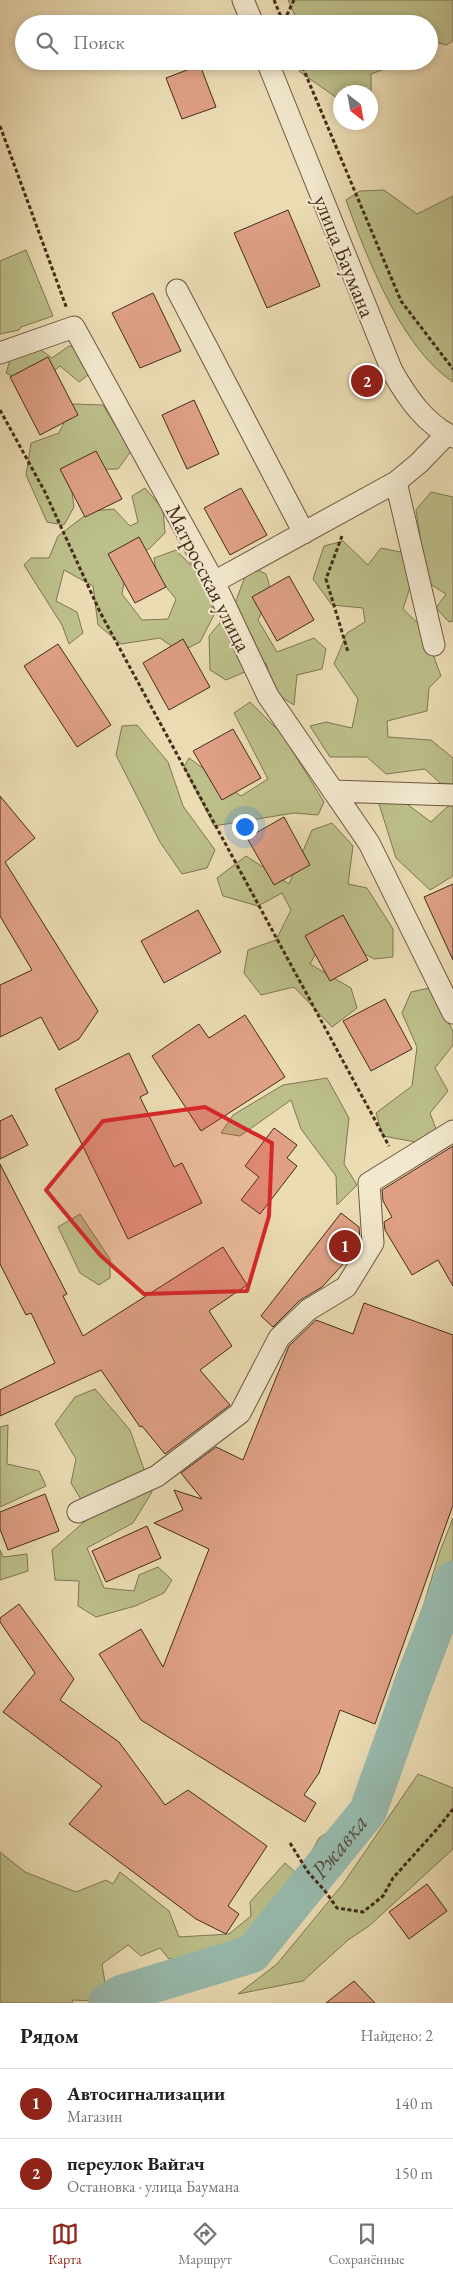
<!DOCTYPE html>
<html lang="ru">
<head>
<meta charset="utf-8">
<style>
	:root { --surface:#fff; --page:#f6f6f6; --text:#202124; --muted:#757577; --line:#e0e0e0; --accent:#8f2418 }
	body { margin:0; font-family:"EB Garamond",serif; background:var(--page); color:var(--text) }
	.compass { position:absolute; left:333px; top:85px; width:45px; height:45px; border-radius:50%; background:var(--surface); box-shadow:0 2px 8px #0003; rotate:149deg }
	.you { position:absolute; left:244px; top:826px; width:18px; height:18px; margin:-12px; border:4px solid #fff; border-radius:50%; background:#1a73e8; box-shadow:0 0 0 8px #1a73e833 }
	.badge { display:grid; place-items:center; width:32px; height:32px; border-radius:50%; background:var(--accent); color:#fff; font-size:16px; font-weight:700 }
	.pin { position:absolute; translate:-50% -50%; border:2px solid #fff; box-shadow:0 1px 5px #0006 }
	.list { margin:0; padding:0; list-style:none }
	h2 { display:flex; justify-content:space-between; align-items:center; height:65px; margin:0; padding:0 20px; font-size:21px }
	h2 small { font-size:16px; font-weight:400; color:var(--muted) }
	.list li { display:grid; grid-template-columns:32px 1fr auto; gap:15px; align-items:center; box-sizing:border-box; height:70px; padding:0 20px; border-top:1px solid var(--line) }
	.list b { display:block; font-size:19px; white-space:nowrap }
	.list p { margin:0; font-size:16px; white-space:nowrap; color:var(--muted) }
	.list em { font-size:16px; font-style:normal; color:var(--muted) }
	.icon { flex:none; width:28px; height:28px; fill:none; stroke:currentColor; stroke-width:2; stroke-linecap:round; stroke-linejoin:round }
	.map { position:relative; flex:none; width:453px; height:2003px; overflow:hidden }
	.search { position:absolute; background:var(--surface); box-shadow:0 2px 8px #0003; left:15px; right:15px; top:15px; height:55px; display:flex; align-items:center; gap:12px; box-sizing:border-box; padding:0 18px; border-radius:28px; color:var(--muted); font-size:19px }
	.sheet { height:205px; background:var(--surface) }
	nav { display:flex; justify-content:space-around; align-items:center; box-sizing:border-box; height:70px; border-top:1px solid var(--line); background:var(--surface); font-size:14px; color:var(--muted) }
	nav a { display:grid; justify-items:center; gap:2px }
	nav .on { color:var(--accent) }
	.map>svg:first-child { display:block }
</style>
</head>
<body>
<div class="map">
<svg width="453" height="2003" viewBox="0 0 453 2003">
	<rect width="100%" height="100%" fill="#ebdcb4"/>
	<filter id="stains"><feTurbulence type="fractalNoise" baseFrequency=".004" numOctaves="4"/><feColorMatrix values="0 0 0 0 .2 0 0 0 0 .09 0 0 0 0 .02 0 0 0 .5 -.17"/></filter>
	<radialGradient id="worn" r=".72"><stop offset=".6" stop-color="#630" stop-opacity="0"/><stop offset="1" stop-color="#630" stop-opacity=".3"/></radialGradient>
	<path fill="#bcbf8a" stroke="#807652" d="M 288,0 L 453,0 L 453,41 L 446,45 L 429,40 L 429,24 L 299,24 Z
		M 294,61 L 406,61 L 371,74 L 371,92 L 340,92 L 340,100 L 300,72 Z
		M 384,190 L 417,214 L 453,196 L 453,382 C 402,349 366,256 346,200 L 360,191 Z
		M 26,250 L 53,316 L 21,327 L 19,330 L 0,334 L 0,261 Z
		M 34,345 L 52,358 L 69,346 L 82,349 L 92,372 L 79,382 L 60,366 L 33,387 L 6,373 L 11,357 Z
		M 73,404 L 103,405 L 131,451 L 118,469 L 69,470 L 74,507 L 64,525 L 47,522 L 26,475 L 31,443 L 59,433 Z
		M 145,488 L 163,509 L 165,533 L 149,549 L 128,561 L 122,594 L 142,620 L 168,619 L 176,599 L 157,576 L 154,558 L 176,550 L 207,582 L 214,615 L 200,642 L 180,652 L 160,638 L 121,644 L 98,625 L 93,586 L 64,570 L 56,601 L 77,612 L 83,633 L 69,644 L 62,625 L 24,565 L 31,558 L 49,558 L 58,536 L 91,511 L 114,509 L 130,526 L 138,522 L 132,496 Z
		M 431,492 L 453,497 L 453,621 L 449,622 L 436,608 L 446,594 L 427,582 L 416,510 Z
		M 343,541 L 368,565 L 381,548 L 405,553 L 412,581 L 403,609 L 423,628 L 441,676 L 429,688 L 427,711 L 387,721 L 388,737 L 431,740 L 453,758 L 453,784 L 440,783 L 425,769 L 386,774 L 367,757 L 330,757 L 310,726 L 326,722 L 352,728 L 358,699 L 334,664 L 347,633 L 365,622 L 363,608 L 332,605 L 313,579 L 324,546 Z
		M 249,566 L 266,574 L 271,591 L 258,620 L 277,652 L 314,638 L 326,649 L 322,669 L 297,675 L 294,705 L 275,693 L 266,663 L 226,680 L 210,670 L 209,636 L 234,606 Z
		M 250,702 L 282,734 L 324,802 L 318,815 L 294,813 L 214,826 L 184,767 L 189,758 L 241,796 L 268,779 L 234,713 Z
		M 137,725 L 168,762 L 183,806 L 215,850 L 207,868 L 182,874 L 160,842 L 116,755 L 122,726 Z
		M 395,795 L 431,822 L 447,807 L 453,804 L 453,876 L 430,890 L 396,858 L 379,804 Z
		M 332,823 L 353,846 L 348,884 L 367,888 L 393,929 L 393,957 L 374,959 L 327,933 L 310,964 L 351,988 L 357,1008 L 332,1027 L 294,987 L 261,995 L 244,973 L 248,950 L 276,940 L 291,910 L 282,893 L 258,906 L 223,896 L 217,878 L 246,856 L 289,884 L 312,830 Z
		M 429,988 L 453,1031 L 453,1045 L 435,1068 L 448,1091 L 430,1113 L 436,1129 L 421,1143 L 383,1136 L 376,1113 L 412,1086 L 417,1047 L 402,1013 L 411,992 Z
		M 327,1078 L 349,1118 L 344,1164 L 357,1185 L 337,1205 L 336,1176 L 301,1129 L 291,1100 L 240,1136 L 221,1133 L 233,1115 L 283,1085 Z
		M 80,1214 L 110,1259 L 110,1278 L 99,1285 L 80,1273 L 58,1227 Z
		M 95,1389 L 130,1430 L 152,1492 L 133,1523 L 87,1548 L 104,1588 L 134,1591 L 139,1575 L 158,1567 L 172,1580 L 164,1593 L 135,1606 L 96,1617 L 78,1606 L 79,1581 L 55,1580 L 52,1550 L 91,1516 L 71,1483 L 76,1459 L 55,1424 L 75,1397 Z
		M 8,1425 L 7,1464 L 39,1471 L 46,1486 L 0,1507 L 0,1427 Z
		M 453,1518 L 453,1619 L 407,1678 L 416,1706 L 392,1720 L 403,1738 L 376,1816 L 343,1830 L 329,1870 L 308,1859 L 319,1838 L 348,1819 L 372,1751 L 393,1707 L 394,1682 L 423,1607 L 440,1551 Z
		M 0,1550 L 3,1557 L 27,1554 L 28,1571 L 0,1580 Z
		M 418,1774 L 453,1788 L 453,1849 L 369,1926 L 348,1940 L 303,1981 L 238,1994 L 277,1964 L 343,1884 Z
		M 0,1852 L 25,1872 L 76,1892 L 106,1880 L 113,1884 L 120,1872 L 169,1911 L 179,1937 L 229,1934 L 251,1916 L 250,1902 L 285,1863 L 302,1878 L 296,1895 L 276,1907 L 268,1929 L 254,1935 L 248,1949 L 220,1960 L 169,1959 L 160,1948 L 141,1956 L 128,1945 L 102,1964 L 105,1983 L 95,2001 L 73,2000 L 72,2003 L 0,2003 Z"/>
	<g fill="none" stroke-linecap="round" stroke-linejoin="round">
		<path stroke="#98bbaf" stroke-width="38" id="s1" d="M 107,2003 L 121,1994 L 252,1954 L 368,1811 L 412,1687 L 453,1580"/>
	</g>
	<path fill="#dfa086" stroke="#432c1a" d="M 200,65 L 216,107 L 182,119 L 166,78 Z
		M 288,210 L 320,286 L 267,308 L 234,233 Z
		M 153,293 L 181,351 L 140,368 L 112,313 Z
		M 48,357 L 78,415 L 40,435 L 10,377 Z
		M 194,400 L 219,454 L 187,469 L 162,415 Z
		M 96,451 L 122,499 L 85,517 L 60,469 Z
		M 241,488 L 267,535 L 230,555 L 204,508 Z
		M 139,537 L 166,587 L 135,603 L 108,554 Z
		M 289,576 L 314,620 L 277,641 L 252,597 Z
		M 183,639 L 210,687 L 169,710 L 143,663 Z
		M 58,644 L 111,725 L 77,747 L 24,666 Z
		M 233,729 L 261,778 L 222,800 L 193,751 Z
		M 0,796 L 35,838 L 5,862 L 98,1011 L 79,1039 L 59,1050 L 41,1017 L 0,1037 L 0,985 L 32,970 L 0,916 Z
		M 284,817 L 310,865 L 274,885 L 247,838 Z
		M 453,884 L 453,960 L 424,897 Z
		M 198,910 L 221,952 L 164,983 L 141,941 Z
		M 343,915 L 368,960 L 330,981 L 305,936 Z
		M 385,999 L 412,1049 L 371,1071 L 343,1021 Z
		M 245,1015 L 285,1077 L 201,1131 L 152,1056 L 199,1024 L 209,1038 Z
		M 129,1053 L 148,1093 L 140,1097 L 174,1167 L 182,1163 L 202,1203 L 128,1239 L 55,1089 Z
		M 12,1115 L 28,1145 L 0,1159 L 0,1121 Z
		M 274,1128 L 297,1145 L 287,1158 L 297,1166 L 260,1214 L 241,1200 L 259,1177 L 245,1166 Z
		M 453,1146 L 453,1286 L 438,1260 L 412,1275 L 385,1230 L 384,1222 L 392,1217 L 383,1201 L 382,1190 Z
		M 0,1164 L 67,1294 L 63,1296 L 83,1336 L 223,1247 L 247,1285 L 209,1311 L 232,1346 L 200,1370 L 230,1405 L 165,1454 L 142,1426 L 140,1427 L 101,1370 L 0,1416 L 0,1390 L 55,1363 L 31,1313 L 26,1315 L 0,1264 Z
		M 341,1213 L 359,1227 L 360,1240 L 346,1261 L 322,1287 L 299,1301 L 273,1327 L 261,1316 Z
		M 364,1303 L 453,1335 L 453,1505 L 375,1724 L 340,1710 L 319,1773 L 304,1795 L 316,1803 L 305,1822 L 141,1720 L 99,1654 L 141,1629 L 163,1667 L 209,1549 L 154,1523 L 183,1510 L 174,1490 L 202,1499 L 181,1473 L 216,1447 L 243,1460 L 289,1346 L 316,1320 L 353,1334 Z
		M 45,1494 L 59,1531 L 8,1550 L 0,1529 L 0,1512 Z
		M 147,1526 L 161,1558 L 106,1582 L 92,1551 Z
		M 19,1604 L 74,1679 L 60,1700 L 119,1742 L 165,1805 L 188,1790 L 267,1846 L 228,1906 L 239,1914 L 226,1934 L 196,1919 L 69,1824 L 102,1786 L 3,1712 L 35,1673 L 0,1622 L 0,1618 Z
		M 427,1884 L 447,1911 L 409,1939 L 389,1912 Z
		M 354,1981 L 375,2003 L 326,2003 Z"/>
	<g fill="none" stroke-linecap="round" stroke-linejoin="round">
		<defs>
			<path id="minor" d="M 243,0 L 253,24
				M 267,61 L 392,371 C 407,397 425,424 453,437
				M 177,290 L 304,533
				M 0,353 L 74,327 L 214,582 L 268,696 L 369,843 L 453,1013
				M 396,482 L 434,645
				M 214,582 L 396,482 L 419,463 L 447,434
				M 333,791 L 453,795
				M 78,1512 L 157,1476 L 240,1413 L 279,1338 L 308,1310 L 346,1287 L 373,1243 L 369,1183 L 453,1131"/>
		</defs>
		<use href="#minor" stroke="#6d5840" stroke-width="23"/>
		<path stroke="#432c1a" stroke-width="3" stroke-dasharray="4 2.5" stroke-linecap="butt" d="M 274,0 L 284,24
			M 284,21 L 294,0
			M 300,61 L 401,301 L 453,369
			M 0,126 L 67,309
			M 0,410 L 45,492 L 100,612 L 389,1146
			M 342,536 L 326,579 L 348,652
			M 290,1843 L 308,1872 L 325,1891 L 337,1908 L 363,1912 L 383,1896 L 393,1878 L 438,1828 L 453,1809"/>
		<use href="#minor" stroke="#f2e8ce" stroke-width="21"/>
	</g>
	<path fill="#d62828" fill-opacity="0.2" stroke="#d62828" stroke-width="4" stroke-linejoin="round" d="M 205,1107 L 272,1143 L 269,1216 L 247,1291 L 144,1294 L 100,1255 L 46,1190 L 103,1121 Z"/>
	<g text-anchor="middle" stroke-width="4.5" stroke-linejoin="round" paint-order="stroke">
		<g font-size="22" fill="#432c1a" stroke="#f2e8ce">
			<text transform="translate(345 256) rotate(68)" y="8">улица Баумана</text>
			<text transform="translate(209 578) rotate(63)" y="8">Матросская улица</text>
		</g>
		<g font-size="24" font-style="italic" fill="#58503f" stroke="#f2e8ce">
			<text dy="8" stroke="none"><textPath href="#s1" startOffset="292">Ржавка</textPath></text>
		</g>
	</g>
	<rect width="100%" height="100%" filter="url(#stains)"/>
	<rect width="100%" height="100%" fill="url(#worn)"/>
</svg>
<svg class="compass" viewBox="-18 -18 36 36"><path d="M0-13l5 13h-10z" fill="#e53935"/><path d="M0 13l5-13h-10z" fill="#757577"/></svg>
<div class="you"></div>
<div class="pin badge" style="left:345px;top:1246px">1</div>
<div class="pin badge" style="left:367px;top:381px">2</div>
<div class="search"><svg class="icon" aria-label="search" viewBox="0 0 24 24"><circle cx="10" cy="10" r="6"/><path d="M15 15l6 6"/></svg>Поиск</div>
</div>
<section class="sheet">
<h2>Рядом<small>Найдено: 2</small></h2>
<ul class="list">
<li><span class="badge">1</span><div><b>Автосигнализации</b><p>Магазин</p></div><em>140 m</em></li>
<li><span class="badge">2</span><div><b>переулок Вайгач</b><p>Остановка · улица Баумана</p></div><em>150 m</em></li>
</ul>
</section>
<nav>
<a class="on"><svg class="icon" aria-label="map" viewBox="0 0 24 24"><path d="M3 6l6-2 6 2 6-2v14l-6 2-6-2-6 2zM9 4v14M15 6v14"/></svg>Карта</a>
<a><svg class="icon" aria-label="directions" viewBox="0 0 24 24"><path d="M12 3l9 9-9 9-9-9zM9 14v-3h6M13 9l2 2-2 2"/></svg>Маршрут</a>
<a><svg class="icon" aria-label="saved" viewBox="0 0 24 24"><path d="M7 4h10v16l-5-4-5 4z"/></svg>Сохранённые</a>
</nav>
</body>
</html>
